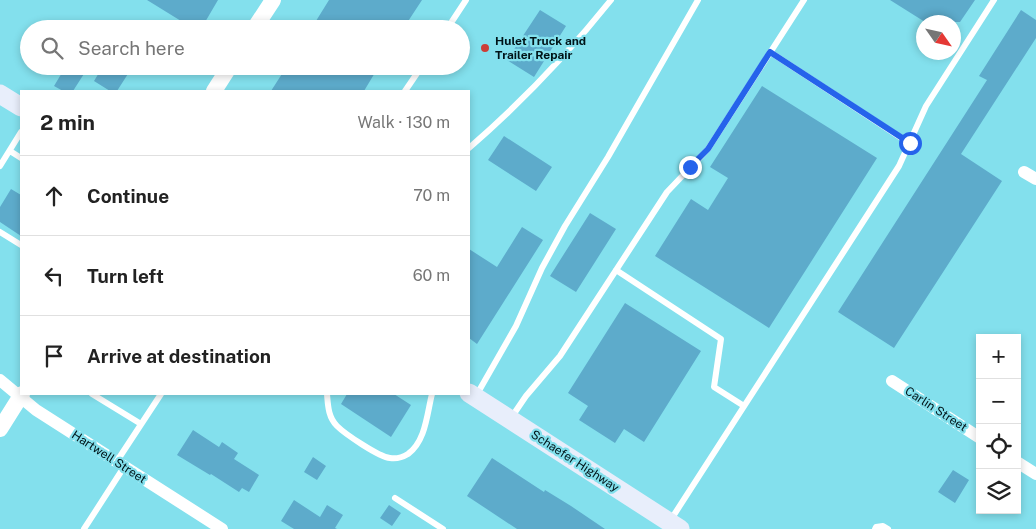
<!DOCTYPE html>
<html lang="en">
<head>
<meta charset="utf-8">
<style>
	:root { --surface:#fff; --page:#f6f6f6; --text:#222; --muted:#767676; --line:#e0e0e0 }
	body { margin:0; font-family:"Public Sans",sans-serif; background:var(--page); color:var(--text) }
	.controls { position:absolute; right:15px; bottom:15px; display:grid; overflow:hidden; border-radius:0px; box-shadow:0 2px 8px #0003 }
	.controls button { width:45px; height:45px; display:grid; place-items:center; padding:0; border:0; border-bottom:1px solid var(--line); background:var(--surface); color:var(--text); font:25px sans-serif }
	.compass { position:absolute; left:916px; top:15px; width:45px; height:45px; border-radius:50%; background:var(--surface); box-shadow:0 2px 8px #0003; rotate:124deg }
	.stop { position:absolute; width:15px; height:15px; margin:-11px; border:4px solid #2563eb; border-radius:50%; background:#fff }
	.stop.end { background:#2563eb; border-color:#fff; box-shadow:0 1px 5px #0008 }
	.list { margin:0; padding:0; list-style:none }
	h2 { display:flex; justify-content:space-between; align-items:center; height:65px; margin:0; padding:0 20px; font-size:21px }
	h2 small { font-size:16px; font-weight:400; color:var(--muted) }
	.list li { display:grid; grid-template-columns:32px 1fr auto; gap:15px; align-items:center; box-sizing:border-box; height:80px; padding:0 20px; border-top:1px solid var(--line) }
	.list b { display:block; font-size:19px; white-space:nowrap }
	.list em { font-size:16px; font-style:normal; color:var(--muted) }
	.icon { flex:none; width:28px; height:28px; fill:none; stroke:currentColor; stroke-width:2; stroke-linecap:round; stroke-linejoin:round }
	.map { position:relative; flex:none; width:1036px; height:529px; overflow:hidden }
	.search { position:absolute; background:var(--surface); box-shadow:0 2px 8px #0003; left:20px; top:20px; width:450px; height:55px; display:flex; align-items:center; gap:12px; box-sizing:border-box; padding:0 18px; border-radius:28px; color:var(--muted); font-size:19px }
	.panel { position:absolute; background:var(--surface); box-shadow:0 2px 8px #0003; left:20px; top:90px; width:450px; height:305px; border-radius:0px }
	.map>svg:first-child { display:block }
</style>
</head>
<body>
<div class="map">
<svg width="1036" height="529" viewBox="0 0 1036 529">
	<rect width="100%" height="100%" fill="#83e0ed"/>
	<path fill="#5dabcb" d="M 147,0 L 218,0 L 201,29 L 194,29 Z
		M 329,0 L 422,0 L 403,29 L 311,29 Z
		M 890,0 L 975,0 L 960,22 L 925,22 Z
		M 540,10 L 566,26 L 534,77 L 507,60 Z
		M 1021,10 L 1036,20 L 1036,38 L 961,154 L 1002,181 L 894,348 L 838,312 L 987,80 L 979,76 Z
		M 66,66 L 89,66 L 73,91 L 63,91 L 54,86 Z
		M 103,66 L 133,66 L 117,91 L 110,91 L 94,81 Z
		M 287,66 L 379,66 L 364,91 L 271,91 Z
		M 762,86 L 877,158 L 769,328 L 655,256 L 691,199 L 708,210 L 728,178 L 710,167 Z
		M 504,136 L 552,167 L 536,191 L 488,160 Z
		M 11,189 L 21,195 L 21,236 L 0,222 L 0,207 Z
		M 590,213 L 616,229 L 576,292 L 550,276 Z
		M 522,227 L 543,240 L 477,344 L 469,338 L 469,249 L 497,267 Z
		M 625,303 L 701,351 L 644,442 L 624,429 L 615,443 L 579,420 L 588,406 L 568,393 Z
		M 347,394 L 394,394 L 411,405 L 391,437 L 341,404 Z
		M 193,430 L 219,447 L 222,442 L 238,453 L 234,459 L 259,475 L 249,492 L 242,488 L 239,492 L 211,474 L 210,475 L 177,455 Z
		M 313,457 L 326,466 L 317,480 L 304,472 Z
		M 492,458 L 544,492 L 545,490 L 571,506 L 605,529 L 517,529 L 467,496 Z
		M 953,470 L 969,480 L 955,503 L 938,492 Z
		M 294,500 L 320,517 L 327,505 L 343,515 L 335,528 L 337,529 L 294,529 L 281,521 Z
		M 389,505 L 401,513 L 392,526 L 380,518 Z"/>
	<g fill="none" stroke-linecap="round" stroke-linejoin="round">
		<path stroke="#fff" stroke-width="6" d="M 447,29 L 466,0
			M 770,52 L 909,143
			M 405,91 L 422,66
			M 469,148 C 522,102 567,55 611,0
			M 10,151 L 21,158
			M 0,166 L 21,132
			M 0,232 L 21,245
			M 616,270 L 721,339 L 714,387 L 744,406
			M 92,394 L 141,424
			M 327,394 C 328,405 328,417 337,426 C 345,434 379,457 390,458 C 396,459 403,457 408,454 C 426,441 427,413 432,394
			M 476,396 L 516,326 L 542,268 L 565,226 L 608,157 L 698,0
			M 511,418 L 526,396 L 560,356 L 667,192 L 708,149 L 804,0
			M 117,461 L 161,394
			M 395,498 L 443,529
			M 670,521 L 899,166 L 926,106 L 994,0
			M 84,529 L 124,467
			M 875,529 L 876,527 L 883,526 L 888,529"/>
		<path stroke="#fff" stroke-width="12" d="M 1024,172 L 1036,179
			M 0,380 L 36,410 L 222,529
			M 892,381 L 980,438
			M 1017,462 L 1036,474"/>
		<path stroke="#fff" stroke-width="16" d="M 254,29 L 273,0
			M 214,91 L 230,66
			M 0,429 L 22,394"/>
		<path stroke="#e8eefb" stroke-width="19" d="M 0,94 L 21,107
			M 469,393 L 680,529"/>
	</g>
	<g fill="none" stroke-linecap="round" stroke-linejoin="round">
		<path stroke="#2563eb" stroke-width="6" d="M 690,167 L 708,149 L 770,52 L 910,143"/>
	</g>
	<circle fill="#cc3e37" stroke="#83e0ed" stroke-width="2" cx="485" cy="48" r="5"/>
	<g text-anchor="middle" stroke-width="4.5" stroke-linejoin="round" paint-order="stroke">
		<g font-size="12" font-weight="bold" fill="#001418" stroke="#83e0ed" text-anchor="start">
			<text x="495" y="45">Hulet Truck and<tspan x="495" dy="14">Trailer Repair</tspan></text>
		</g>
		<g font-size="12" fill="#001418" stroke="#83e0ed">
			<text transform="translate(936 409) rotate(33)" y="4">Carlin Street</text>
			<text transform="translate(109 457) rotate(33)" y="4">Hartwell Street</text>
			<text transform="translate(575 461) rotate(33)" y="4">Schaefer Highway</text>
		</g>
	</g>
</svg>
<div class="controls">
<button>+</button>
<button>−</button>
<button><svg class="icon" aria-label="locate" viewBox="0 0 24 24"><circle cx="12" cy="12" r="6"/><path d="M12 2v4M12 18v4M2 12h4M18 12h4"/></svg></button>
<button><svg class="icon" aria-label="layers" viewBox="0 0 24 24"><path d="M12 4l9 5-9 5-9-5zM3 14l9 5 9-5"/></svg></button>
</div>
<svg class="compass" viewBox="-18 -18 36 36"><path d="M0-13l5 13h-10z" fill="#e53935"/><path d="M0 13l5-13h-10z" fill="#767676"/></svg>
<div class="stop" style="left:910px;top:143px"></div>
<div class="stop end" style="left:690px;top:167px"></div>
<div class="search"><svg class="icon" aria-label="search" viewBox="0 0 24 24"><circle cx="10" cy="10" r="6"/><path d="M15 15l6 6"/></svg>Search here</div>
<section class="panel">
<h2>2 min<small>Walk · 130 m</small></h2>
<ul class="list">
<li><svg class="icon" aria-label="ahead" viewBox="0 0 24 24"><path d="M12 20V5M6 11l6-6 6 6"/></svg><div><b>Continue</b></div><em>70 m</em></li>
<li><svg class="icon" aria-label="left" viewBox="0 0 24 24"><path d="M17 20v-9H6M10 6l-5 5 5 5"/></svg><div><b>Turn left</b></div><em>60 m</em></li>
<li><svg class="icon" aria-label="arrive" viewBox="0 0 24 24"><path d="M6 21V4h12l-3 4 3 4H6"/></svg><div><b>Arrive at destination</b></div></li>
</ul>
</section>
</div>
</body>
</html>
